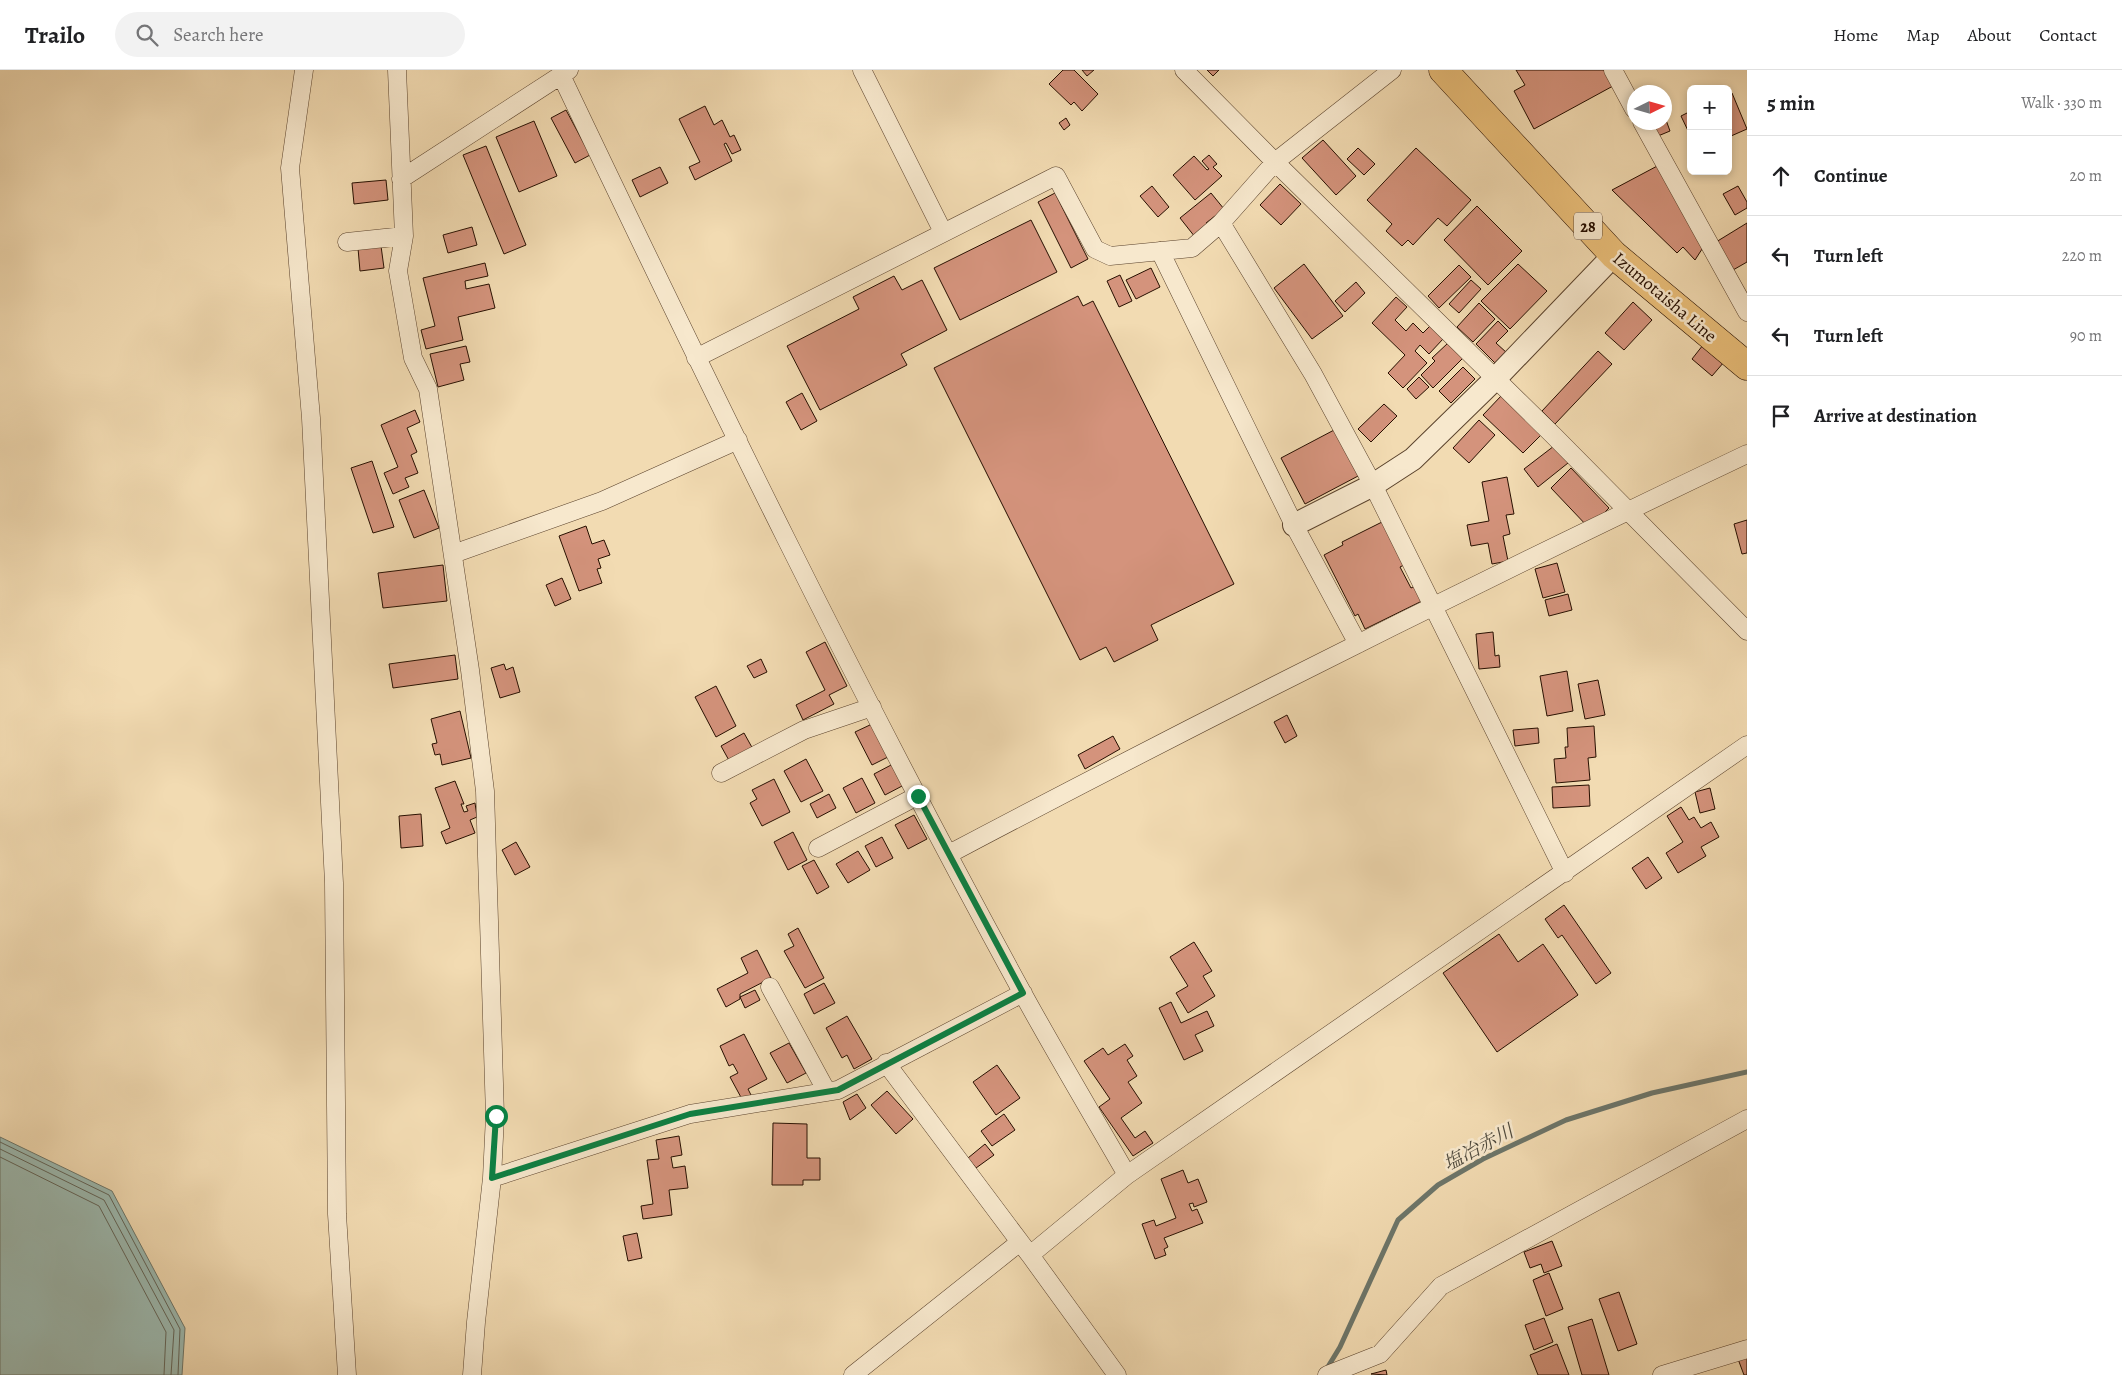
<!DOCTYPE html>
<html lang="en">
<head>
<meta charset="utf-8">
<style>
	:root { --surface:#fff; --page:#f2f2f2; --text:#202124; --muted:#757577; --line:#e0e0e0 }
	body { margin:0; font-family:Alegreya,"Noto Serif JP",serif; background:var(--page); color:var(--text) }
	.controls { position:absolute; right:15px; top:15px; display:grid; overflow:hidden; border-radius:8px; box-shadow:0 2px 8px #0003 }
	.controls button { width:45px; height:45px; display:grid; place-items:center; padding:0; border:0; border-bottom:1px solid var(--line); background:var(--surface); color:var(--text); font:25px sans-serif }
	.compass { position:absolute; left:1627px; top:15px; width:45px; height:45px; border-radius:50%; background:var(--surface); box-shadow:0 2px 8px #0003; rotate:85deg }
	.stop { position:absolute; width:15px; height:15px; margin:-11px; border:4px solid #0b8043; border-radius:50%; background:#fff }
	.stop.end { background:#0b8043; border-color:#fff; box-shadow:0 1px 5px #0008 }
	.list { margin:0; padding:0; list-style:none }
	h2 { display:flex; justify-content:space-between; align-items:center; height:65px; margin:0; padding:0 20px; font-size:21px }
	h2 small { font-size:16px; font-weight:400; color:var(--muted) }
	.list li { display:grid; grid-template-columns:32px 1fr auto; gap:15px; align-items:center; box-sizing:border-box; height:80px; padding:0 20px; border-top:1px solid var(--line) }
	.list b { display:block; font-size:19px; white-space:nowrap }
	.list em { font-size:16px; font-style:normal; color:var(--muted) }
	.icon { flex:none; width:28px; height:28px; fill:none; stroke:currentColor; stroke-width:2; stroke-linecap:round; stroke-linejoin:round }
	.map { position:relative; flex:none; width:1747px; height:1305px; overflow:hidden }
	header { display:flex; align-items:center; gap:30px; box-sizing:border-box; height:70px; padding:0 25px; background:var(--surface); border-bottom:1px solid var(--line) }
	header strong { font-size:24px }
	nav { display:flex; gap:28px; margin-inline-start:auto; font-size:18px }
	.search { width:350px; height:45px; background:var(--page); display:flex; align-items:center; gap:12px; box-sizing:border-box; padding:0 18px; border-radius:28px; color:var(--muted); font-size:19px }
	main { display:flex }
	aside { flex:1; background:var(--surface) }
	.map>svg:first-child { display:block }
</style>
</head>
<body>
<header>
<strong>Trailo</strong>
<div class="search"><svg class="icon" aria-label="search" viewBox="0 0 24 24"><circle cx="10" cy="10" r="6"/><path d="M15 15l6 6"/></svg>Search here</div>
<nav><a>Home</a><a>Map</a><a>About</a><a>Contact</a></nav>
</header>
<main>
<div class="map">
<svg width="1747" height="1305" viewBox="0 0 1747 1305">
	<rect width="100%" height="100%" fill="#f2dbb2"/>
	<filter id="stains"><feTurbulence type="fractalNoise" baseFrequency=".004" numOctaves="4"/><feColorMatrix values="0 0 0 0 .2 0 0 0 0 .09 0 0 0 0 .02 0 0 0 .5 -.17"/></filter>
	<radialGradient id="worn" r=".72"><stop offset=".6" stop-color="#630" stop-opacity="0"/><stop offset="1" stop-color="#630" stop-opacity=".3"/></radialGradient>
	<path fill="#9cbab1" stroke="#6d766a" d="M 0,1067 L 112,1121 L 185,1258 L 182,1305 L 0,1305 Z"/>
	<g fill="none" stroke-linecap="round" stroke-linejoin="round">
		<path stroke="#626458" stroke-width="1" d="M 0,1072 L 109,1125 L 180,1259 L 178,1305
			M 0,1079 L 104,1130 L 174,1260 L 171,1305
			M 0,1087 L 99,1136 L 166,1262 L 164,1305"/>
		<path stroke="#6d766a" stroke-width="5" d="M 1326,1300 L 1340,1277 L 1398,1150 L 1438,1115 L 1483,1089 L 1566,1050 L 1652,1023 L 1747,1002"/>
	</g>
	<path fill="#d4937c" stroke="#270f00" d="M 1063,0 L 1074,0 L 1098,24 L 1082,41 L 1074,32 L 1071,35 L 1049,14 Z
		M 1082,0 L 1094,0 L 1087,6 Z
		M 1207,0 L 1219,0 L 1213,6 Z
		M 1516,0 L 1604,0 L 1613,16 L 1534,59 L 1514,21 L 1525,15 Z
		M 1732,23 L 1747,59 L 1731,66 L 1728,60 L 1728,25 Z
		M 705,36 L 714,55 L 722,50 L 730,67 L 734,65 L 741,80 L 732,84 L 726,73 L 724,74 L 732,91 L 695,110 L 689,97 L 700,92 L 679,49 Z
		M 566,40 L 590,85 L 575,93 L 551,48 Z
		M 1691,41 L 1691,67 L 1681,46 Z
		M 1066,48 L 1070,55 L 1064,60 L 1059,53 Z
		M 1664,50 L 1666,50 L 1670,61 L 1658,66 L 1654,55 L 1664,52 Z
		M 534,51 L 557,106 L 519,122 L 496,67 Z
		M 1323,70 L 1356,106 L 1336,125 L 1302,88 Z
		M 486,76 L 526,175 L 504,184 L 463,85 Z
		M 1358,78 L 1375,94 L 1364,105 L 1347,89 Z
		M 1416,78 L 1471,130 L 1447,156 L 1438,148 L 1413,175 L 1408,170 L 1402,176 L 1386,161 L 1392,154 L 1367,130 Z
		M 1209,85 L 1217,94 L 1213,97 L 1222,106 L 1195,130 L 1173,105 L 1194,86 L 1207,100 L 1209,99 L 1202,91 Z
		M 1661,94 L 1704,176 L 1695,190 L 1683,177 L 1677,183 L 1612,120 Z
		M 660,97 L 668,113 L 640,127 L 632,110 Z
		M 386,110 L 388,130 L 354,134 L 352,113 Z
		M 1280,114 L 1301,134 L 1281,155 L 1260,135 Z
		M 1152,116 L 1169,137 L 1158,147 L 1140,126 Z
		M 1738,116 L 1747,132 L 1747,138 L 1735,145 L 1723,124 Z
		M 1055,123 L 1088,189 L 1071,198 L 1038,132 Z
		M 1211,123 L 1224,139 L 1206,153 L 1209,156 L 1195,167 L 1180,148 Z
		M 1477,136 L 1522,181 L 1488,215 L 1444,170 Z
		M 1031,150 L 1057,202 L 960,250 L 934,198 Z
		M 1747,153 L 1747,192 L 1733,200 L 1716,172 Z
		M 472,157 L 477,175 L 448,183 L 443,165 Z
		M 381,176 L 384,198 L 360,201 L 358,178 Z
		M 485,193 L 488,206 L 465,211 L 466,219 L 489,214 L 495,238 L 458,247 L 463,270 L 426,279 L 421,260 L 435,256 L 423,208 Z
		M 1304,194 L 1343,246 L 1312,269 L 1274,218 Z
		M 1518,194 L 1547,221 L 1510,259 L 1481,231 Z
		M 1459,195 L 1471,207 L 1439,238 L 1428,226 Z
		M 1151,198 L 1160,217 L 1136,229 L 1126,210 Z
		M 1120,205 L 1132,231 L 1119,237 L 1107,211 Z
		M 894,206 L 902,220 L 922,210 L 947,260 L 901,284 L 907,295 L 820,340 L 787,276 L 859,239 L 853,227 Z
		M 1471,210 L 1481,219 L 1459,243 L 1449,234 Z
		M 1356,212 L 1365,223 L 1345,242 L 1335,231 Z
		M 1078,226 L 1083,236 L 1093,231 L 1234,514 L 1151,555 L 1158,570 L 1114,592 L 1106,577 L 1080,590 L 934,298 Z
		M 1396,227 L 1407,237 L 1395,250 L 1406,261 L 1413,253 L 1423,263 L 1430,256 L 1443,269 L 1429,284 L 1420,275 L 1415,281 L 1427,293 L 1403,318 L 1388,303 L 1405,285 L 1372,253 Z
		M 1633,232 L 1652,250 L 1624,280 L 1605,263 Z
		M 1479,233 L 1495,249 L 1473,272 L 1457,257 Z
		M 1498,251 L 1508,261 L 1496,273 L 1507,283 L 1496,294 L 1476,274 Z
		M 1448,273 L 1463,288 L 1433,318 L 1421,305 L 1435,291 L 1432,288 Z
		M 1703,275 L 1724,292 L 1712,306 L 1692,289 Z
		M 466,276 L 470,292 L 460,294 L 464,310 L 438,317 L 430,284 Z
		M 1598,281 L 1612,294 L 1555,354 L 1542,341 Z
		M 1463,297 L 1475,309 L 1451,333 L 1439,321 Z
		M 1419,307 L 1429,317 L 1416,329 L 1407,319 Z
		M 802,323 L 817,351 L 801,360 L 786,332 Z
		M 1502,325 L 1542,364 L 1523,383 L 1483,345 Z
		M 1384,334 L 1397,346 L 1371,372 L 1358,359 Z
		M 415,340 L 420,352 L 407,358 L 417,382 L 411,385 L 418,403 L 405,408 L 409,417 L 393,424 L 384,403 L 398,397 L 381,355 Z
		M 1479,350 L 1495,365 L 1469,393 L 1453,378 Z
		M 1336,359 L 1360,405 L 1305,434 L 1281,388 Z
		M 1554,376 L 1568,393 L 1538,417 L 1524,399 Z
		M 372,391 L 394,457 L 373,463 L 351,398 Z
		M 1571,398 L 1609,438 L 1589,458 L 1551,418 Z
		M 1507,407 L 1514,444 L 1506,445 L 1510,464 L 1503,466 L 1508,491 L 1492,494 L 1488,473 L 1471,476 L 1467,455 L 1489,451 L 1482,412 Z
		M 424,420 L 439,458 L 414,468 L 399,430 Z
		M 1386,450 L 1404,495 L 1400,497 L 1411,518 L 1415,516 L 1422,531 L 1365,559 L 1358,544 L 1355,546 L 1324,485 L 1343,475 L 1342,472 Z
		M 1747,450 L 1747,483 L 1742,484 L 1734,454 Z
		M 586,456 L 592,474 L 604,470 L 610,485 L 598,489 L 601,498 L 597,499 L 602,513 L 579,521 L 559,466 Z
		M 1557,493 L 1565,522 L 1543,528 L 1535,499 Z
		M 443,495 L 447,531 L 383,538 L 378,503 Z
		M 562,508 L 571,529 L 555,536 L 546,515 Z
		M 1568,524 L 1572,540 L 1549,546 L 1545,530 Z
		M 1493,562 L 1495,586 L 1499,585 L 1500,597 L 1479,599 L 1476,564 Z
		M 825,572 L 847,616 L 829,625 L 834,634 L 803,650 L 796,635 L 825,620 L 806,582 Z
		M 455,585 L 458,609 L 393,618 L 389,594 Z
		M 761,589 L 767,602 L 754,608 L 747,596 Z
		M 504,594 L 506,600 L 513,597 L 520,622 L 500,628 L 491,598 Z
		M 1567,601 L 1573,641 L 1547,646 L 1540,606 Z
		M 1598,610 L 1605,645 L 1585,649 L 1578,614 Z
		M 716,616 L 736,656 L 716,667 L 695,627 Z
		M 460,641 L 471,688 L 442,695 L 440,684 L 435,685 L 432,674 L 437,673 L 431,649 Z
		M 1287,645 L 1297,666 L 1285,673 L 1274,652 Z
		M 872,654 L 888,687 L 872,695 L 855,662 Z
		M 1594,656 L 1596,687 L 1588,688 L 1590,710 L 1556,713 L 1554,689 L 1566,688 L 1565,677 L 1568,677 L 1567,658 Z
		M 1538,658 L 1539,673 L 1515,676 L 1513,660 Z
		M 744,663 L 754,681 L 731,694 L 721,676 Z
		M 1113,666 L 1120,679 L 1085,699 L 1078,685 Z
		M 806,689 L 823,721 L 801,732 L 784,701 Z
		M 893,694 L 904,715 L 885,725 L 874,704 Z
		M 862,708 L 875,733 L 856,743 L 843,718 Z
		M 774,709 L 790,742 L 762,756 L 750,733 L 757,729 L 752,720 Z
		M 455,711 L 464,734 L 461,734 L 464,742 L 468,741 L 466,736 L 475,733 L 477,747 L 470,750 L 475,763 L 446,774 L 441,762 L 450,758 L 435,718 Z
		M 1589,715 L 1590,736 L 1553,738 L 1552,717 Z
		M 1710,718 L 1715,739 L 1700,743 L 1695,722 Z
		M 829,724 L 836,738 L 817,748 L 810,734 Z
		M 1681,737 L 1689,750 L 1694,747 L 1701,758 L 1711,752 L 1719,767 L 1701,777 L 1706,786 L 1678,803 L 1666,783 L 1683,772 L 1667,746 Z
		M 421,744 L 423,776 L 401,778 L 399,746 Z
		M 914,745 L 927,769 L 908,779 L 895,755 Z
		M 793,762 L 807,790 L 788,800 L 774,772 Z
		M 882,767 L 893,788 L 876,797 L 865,776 Z
		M 516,772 L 530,797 L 515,805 L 502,780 Z
		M 858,781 L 870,800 L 848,813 L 836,794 Z
		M 1648,787 L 1662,808 L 1646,819 L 1632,798 Z
		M 814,790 L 829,817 L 817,824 L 802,796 Z
		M 1564,835 L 1611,903 L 1596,914 L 1562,865 L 1558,868 L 1545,849 Z
		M 798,858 L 824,908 L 805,918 L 784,881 L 794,876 L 788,864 Z
		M 1499,864 L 1518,892 L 1543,874 L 1578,925 L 1497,982 L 1443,903 Z
		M 1194,872 L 1212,901 L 1203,906 L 1215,926 L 1188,943 L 1176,923 L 1188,916 L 1170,887 Z
		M 757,880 L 771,908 L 740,924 L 740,929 L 726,937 L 717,919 L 748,903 L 741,888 Z
		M 824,913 L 835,933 L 814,944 L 804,924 Z
		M 755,920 L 760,930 L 745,938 L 740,927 Z
		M 1171,932 L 1181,953 L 1207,941 L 1214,956 L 1195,965 L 1203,981 L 1184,990 L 1159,938 Z
		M 847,946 L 872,989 L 854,999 L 847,985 L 842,988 L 826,958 Z
		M 744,964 L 767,1009 L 748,1019 L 752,1027 L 743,1031 L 730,1007 L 738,1003 L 733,994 L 729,996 L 720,976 Z
		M 789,973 L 806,1003 L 787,1013 L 770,983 Z
		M 1125,974 L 1133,986 L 1127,990 L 1137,1006 L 1128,1012 L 1142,1033 L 1121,1048 L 1135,1068 L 1145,1061 L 1153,1073 L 1133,1086 L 1099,1037 L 1110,1029 L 1084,991 L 1103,978 L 1108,985 Z
		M 997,995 L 1020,1028 L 996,1045 L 973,1012 Z
		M 887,1021 L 913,1049 L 896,1064 L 871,1035 Z
		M 857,1024 L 866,1038 L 850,1050 L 843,1032 Z
		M 1004,1044 L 1015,1060 L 992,1076 L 981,1061 Z
		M 773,1053 L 807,1054 L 807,1088 L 820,1088 L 820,1110 L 803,1110 L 803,1115 L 772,1115 Z
		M 679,1066 L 682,1085 L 671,1087 L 673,1098 L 685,1096 L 688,1118 L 669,1120 L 672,1145 L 643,1149 L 641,1136 L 653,1134 L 647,1090 L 659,1089 L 656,1070 Z
		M 985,1074 L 994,1085 L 976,1098 L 968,1088 Z
		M 1183,1100 L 1188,1113 L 1198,1109 L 1207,1132 L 1194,1137 L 1193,1133 L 1189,1134 L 1192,1141 L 1197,1139 L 1203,1153 L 1164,1168 L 1168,1177 L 1164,1179 L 1166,1185 L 1155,1189 L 1142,1154 L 1154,1150 L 1156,1156 L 1176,1148 L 1161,1109 Z
		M 637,1163 L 642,1188 L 628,1191 L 623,1166 Z
		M 1552,1171 L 1562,1196 L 1544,1203 L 1541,1194 L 1530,1198 L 1524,1182 Z
		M 1549,1203 L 1563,1239 L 1546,1246 L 1533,1210 Z
		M 1619,1222 L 1637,1274 L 1618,1281 L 1599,1229 Z
		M 1544,1248 L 1553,1272 L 1534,1280 L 1525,1255 Z
		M 1592,1249 L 1609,1305 L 1582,1305 L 1568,1257 Z
		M 1557,1274 L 1569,1305 L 1538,1305 L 1530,1285 Z
		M 1747,1285 L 1747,1305 L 1744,1305 L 1738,1289 Z
		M 1386,1300 L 1387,1305 L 1371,1304 Z"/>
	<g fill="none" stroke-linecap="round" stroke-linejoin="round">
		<defs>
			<path id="minor" d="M 304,0 L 290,98 L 311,348 L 334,813 L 337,1144 L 347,1305
				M 397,0 L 404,166 L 398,201 L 413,288 L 428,319 L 470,600 L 485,721 L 495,1046 L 492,1108 L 476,1252 L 472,1305
				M 862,0 L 943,162
				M 1184,0 L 1275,92 L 1554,366 L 1747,561
				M 1613,0 L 1634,39
				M 561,5 C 708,314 858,622 1022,922 C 1056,984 1092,1044 1127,1105
				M 1642,52 L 1747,242
				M 401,109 L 569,0
				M 1221,153 L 1313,304 L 1373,415 L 1565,803
				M 347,172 L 404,166
				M 1160,181 L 1294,455 L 1358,574
				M 696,288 L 1056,106 L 1095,179 L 1110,186 L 1192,178 L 1221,153 L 1275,92 L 1392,0
				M 453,484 L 602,431 L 738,370
				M 721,703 L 804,660 L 872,637
				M 818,778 L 917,726
				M 949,784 C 1212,645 1478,512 1747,384
				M 770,917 L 827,1022
				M 886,993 L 1020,1172
				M 492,1108 L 690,1044 L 838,1020 L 1023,923
				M 1030,1185 L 1117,1305
				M 853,1305 L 1020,1172 L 1030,1185 L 1127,1105 L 1747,675
				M 1327,1305 L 1380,1284 L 1441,1216 L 1747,1049
				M 1662,1305 L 1747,1279"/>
			<path id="tertiary" d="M 1294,455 L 1373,415 L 1413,389 L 1496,308 L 1614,185"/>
			<path id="primary" d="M 1443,0 L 1614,185 L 1747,296"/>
		</defs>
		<use href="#minor" stroke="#5a422c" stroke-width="19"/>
		<use href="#tertiary" stroke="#5a422c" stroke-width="24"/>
		<use href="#primary" stroke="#270f00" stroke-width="29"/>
		<use href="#minor" stroke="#f7e8cd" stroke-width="18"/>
		<use href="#tertiary" stroke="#f7e8cd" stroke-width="22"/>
		<use href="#primary" stroke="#e9be79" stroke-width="28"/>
	</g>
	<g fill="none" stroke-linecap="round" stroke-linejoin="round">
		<path stroke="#0b8043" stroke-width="6" d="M 496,1046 L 492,1108 L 690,1044 L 838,1020 L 1023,923 L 918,726"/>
	</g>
	<g text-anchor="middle" stroke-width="5" stroke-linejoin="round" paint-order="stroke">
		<rect fill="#f7e8cd" stroke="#65503e" stroke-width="1" x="1574" y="142.5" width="28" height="27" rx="4"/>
		<g font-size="16" font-weight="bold" fill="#270f00">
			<text x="1588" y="162">28</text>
		</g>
		<g font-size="18" fill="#270f00" stroke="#f7e8cd">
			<text transform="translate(1665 227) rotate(40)" y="6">Izumotaisha Line</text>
		</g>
		<g font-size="19" font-style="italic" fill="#504b3e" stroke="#f7e8cd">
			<text transform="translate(1478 1077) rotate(-28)" y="7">塩冶赤川</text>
		</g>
	</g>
	<rect width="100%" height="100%" filter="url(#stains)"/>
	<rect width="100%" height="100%" fill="url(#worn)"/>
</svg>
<div class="controls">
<button>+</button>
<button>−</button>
</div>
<svg class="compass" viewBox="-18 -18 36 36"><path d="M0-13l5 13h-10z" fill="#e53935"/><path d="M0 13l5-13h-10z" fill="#757577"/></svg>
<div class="stop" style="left:496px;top:1046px"></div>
<div class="stop end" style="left:918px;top:726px"></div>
</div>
<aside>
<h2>5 min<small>Walk · 330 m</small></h2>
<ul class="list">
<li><svg class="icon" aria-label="ahead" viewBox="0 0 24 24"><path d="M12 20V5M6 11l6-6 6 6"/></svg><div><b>Continue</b></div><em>20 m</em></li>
<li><svg class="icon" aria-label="left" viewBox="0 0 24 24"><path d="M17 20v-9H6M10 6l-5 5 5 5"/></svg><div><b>Turn left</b></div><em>220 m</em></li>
<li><svg class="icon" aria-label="left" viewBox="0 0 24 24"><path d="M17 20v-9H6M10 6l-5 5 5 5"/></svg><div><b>Turn left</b></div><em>90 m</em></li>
<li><svg class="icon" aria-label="arrive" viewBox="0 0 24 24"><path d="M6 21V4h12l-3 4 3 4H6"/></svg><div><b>Arrive at destination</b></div></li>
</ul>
</aside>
</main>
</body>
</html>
